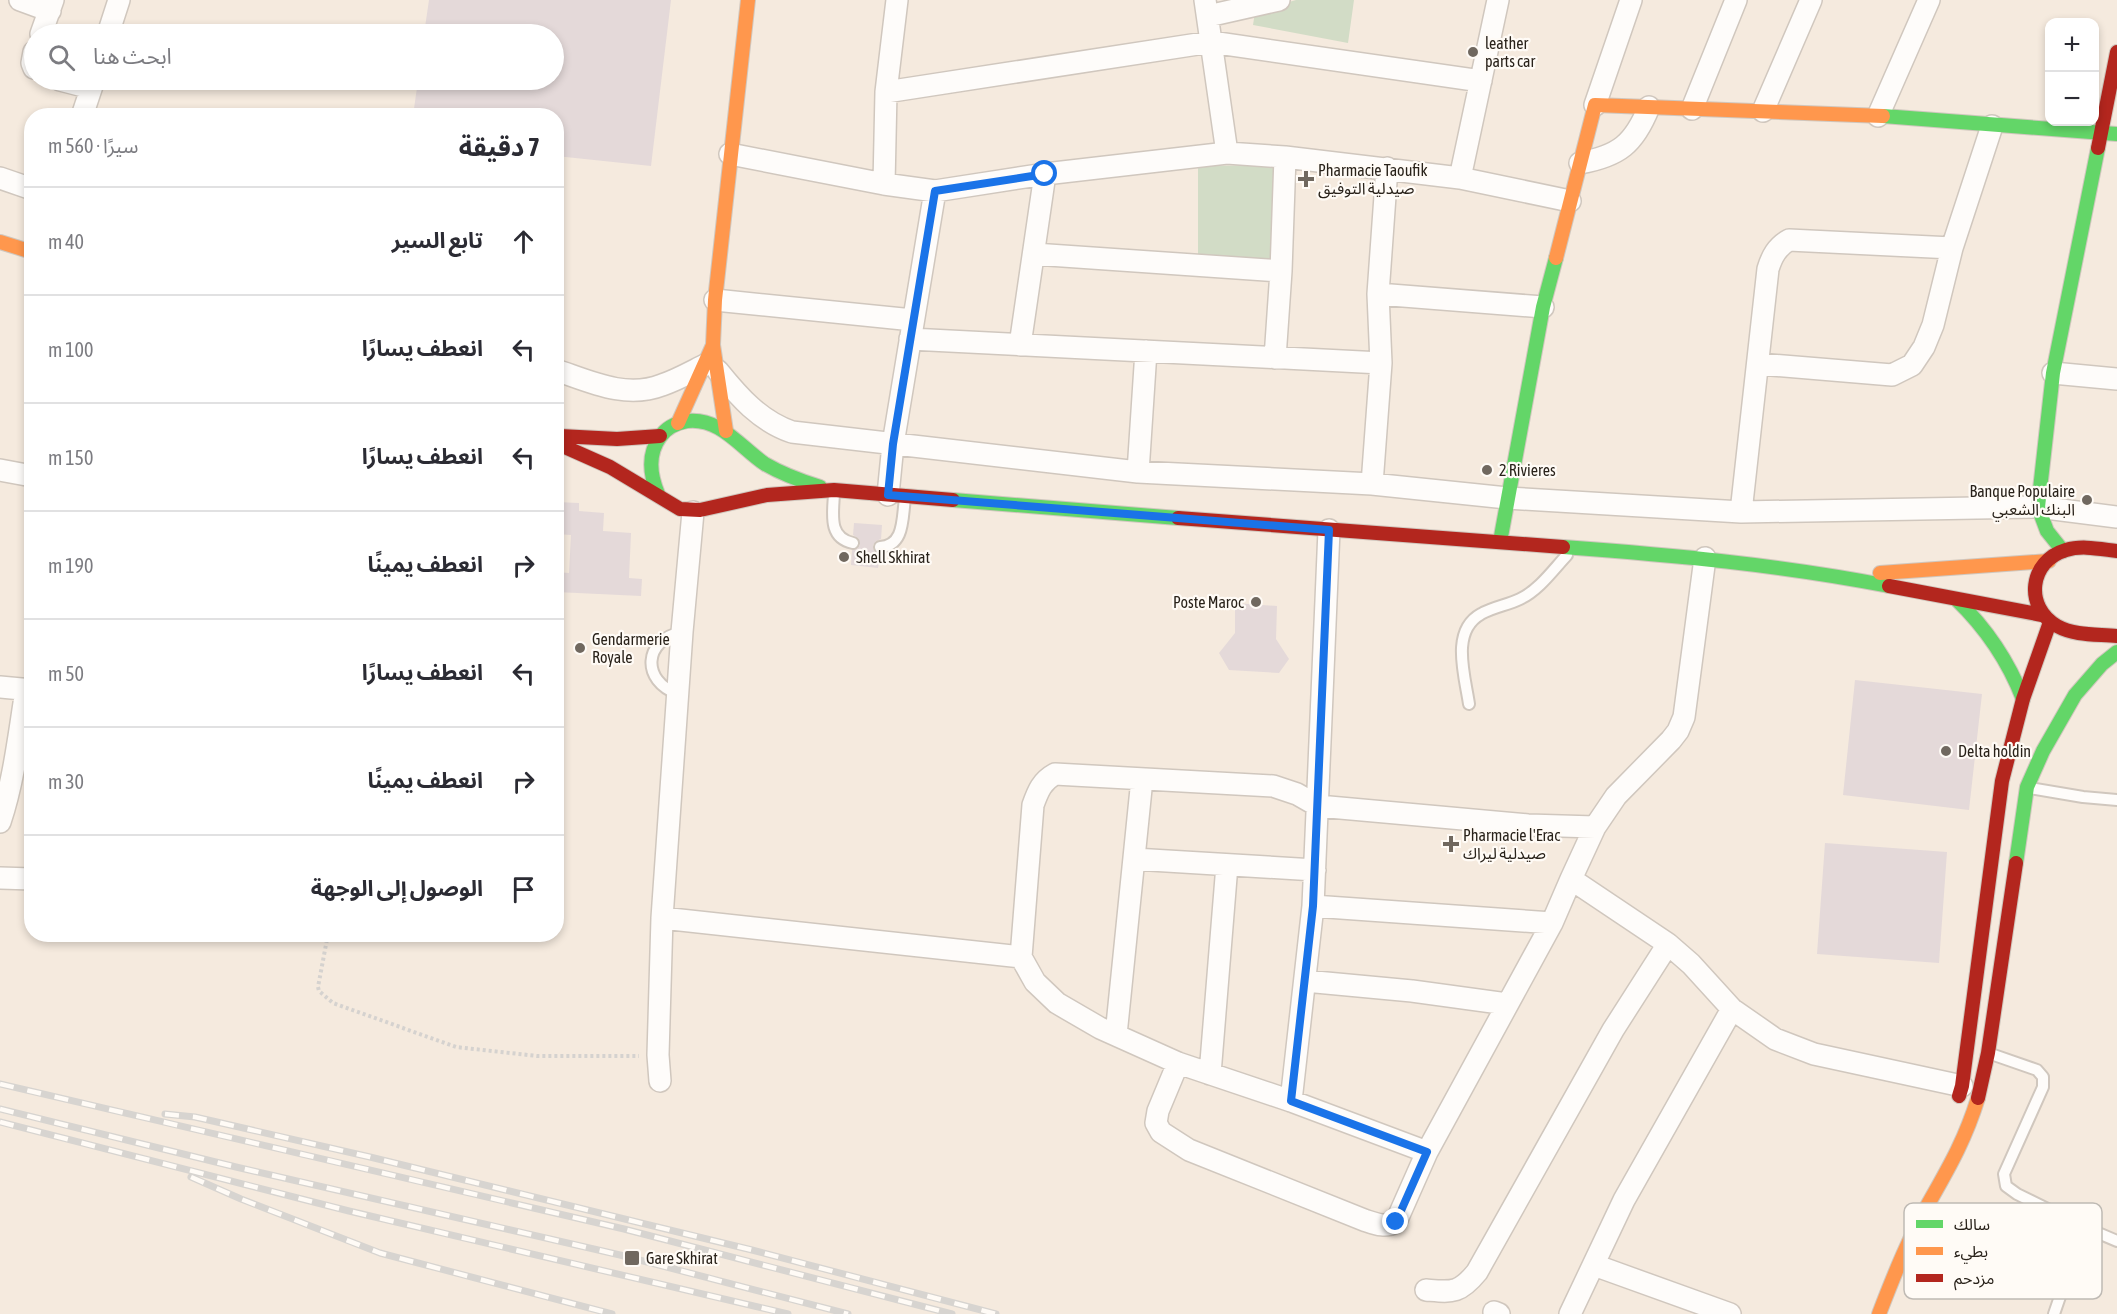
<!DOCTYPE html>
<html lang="ar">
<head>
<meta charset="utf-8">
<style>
	:root { --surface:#fff; --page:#f2f2f3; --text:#2b2b33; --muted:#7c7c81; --line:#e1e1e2 }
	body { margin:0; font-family:"Asap Condensed","Noto Sans Arabic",sans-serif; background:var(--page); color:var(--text); direction:rtl }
	.controls { position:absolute; right:18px; top:18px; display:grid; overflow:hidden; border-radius:12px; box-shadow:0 3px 9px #0003 }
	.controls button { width:54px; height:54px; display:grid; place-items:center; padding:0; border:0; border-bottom:2px solid var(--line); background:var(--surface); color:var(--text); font:30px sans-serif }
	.stop { position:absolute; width:18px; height:18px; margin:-14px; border:4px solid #1a73e8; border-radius:50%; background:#fff }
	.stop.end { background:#1a73e8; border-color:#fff; box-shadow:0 2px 6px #0008 }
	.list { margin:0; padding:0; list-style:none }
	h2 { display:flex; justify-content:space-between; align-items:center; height:78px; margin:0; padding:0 24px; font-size:26px }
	h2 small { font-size:20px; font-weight:400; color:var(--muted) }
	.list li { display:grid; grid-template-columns:39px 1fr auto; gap:18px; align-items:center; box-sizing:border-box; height:108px; padding:0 24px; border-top:2px solid var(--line) }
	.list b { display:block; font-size:22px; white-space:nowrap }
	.list em { font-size:20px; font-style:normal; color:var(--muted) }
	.icon { flex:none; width:33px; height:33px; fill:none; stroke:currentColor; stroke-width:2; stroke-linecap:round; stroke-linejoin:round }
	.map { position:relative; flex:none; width:2117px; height:1314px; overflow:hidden; direction:ltr }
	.search { position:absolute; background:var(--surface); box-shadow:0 3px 9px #0003; left:24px; top:24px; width:540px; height:66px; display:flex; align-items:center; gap:15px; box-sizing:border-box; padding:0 21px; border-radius:33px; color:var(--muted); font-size:22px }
	.panel { position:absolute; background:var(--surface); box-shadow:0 3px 9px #0003; left:24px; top:108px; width:540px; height:834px; border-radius:24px; direction:rtl }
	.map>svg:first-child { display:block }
</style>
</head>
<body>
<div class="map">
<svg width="2117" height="1314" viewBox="0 0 2117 1314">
	<rect width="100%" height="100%" fill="#f5eade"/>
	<path fill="#d2dcc6" d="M 1296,0 L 1354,0 L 1348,43 L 1253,25 L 1255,12 Z
		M 1275,165 L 1271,260 L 1198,254 L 1198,166 Z"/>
	<path fill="#e4d9d9" d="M 429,0 L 671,0 L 651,166 L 556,156 L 556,116 L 413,116 L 418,80 L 554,80 L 554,34 L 424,34 Z
		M 556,502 L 579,503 L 579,511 L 604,513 L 603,531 L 631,533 L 629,578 L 642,579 L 641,596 L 556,592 L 556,572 L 569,573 L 571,535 L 556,534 Z
		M 854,523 L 882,525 L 881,539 L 876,541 L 873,545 L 874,551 L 880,554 L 878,568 L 851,565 L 852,550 L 857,549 L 860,545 L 859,539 L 853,535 Z
		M 1235,603 L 1277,606 L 1276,639 L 1289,659 L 1279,673 L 1229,670 L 1219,653 L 1235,633 Z
		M 1855,680 L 1982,694 L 1969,810 L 1843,795 Z
		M 1825,843 L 1947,852 L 1939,963 L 1817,954 Z"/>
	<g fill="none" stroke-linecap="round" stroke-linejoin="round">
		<defs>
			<path id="lane" d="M 834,494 C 833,514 828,538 853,543
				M 880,547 C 905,546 902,517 905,499
				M 678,694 C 641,681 643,640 682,632
				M 1469,704 C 1465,676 1450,631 1481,614 C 1493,607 1508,605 1520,599 C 1539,590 1553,570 1567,555
				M 2030,788 L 2083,797 L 2117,800
				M 1991,1054 L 2037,1070 L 2043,1077 L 2043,1087 L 2004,1174 L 2006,1186 L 2017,1194 L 2084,1227 L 2054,1314
				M 2084,1227 L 2117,1241"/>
			<path id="street" d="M 20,0 L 50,11
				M 1205,0 L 1227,153
				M 1208,16 L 1279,0
				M 41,34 L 53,0
				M 108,34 L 119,0
				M 34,52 L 32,63 L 34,68
				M 60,80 L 91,88
				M 886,92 L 1211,42 L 1481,81
				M 1595,105 L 1631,0
				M 1692,109 L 1736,0
				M 1763,111 L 1811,0
				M 82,116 L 94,80
				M 1878,116 L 1929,0
				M 730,154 L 884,184 L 935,191 L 1045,174 L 1227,153 L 1285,157 L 1460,178 L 1570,201
				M 1580,163 C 1619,156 1634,144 1649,107
				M 0,178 L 32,189
				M 1460,178 L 1498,0
				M 884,184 L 886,92 L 897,0
				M 1034,254 L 1281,271
				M 1378,294 L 1543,307
				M 715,300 L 913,320
				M 910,339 L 1381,363
				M 1020,345 L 1045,174
				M 1275,358 L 1281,271 L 1285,157
				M 1759,364 L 1892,375 L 1912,365 L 1924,347 L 1933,325 L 1952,248 L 1992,126
				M 556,370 C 591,382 626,399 662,385 C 677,380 691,372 705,365
				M 718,371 C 739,397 760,421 792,432 L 1138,472 L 1372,484 L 1507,498 L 1741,512 L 2038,507 L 2117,517
				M 2053,373 L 2117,379
				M 0,470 L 32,476
				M 1138,472 L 1146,351
				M 1372,484 L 1381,363 L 1378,294 L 1387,168
				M 888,495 L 893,444 L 935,191
				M 1741,512 L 1768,269 C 1772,256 1777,247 1789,240 L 1952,248
				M 1705,558 L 1684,717 L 1678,731 L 1671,740 L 1616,796 L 1595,827 L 1571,879 L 1668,944 L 1691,964 L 1732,1009 L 1775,1039 L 1814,1054 L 1962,1086
				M 0,687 L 32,690
				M 0,822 C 14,780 19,735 26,690
				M 1134,859 L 1315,870
				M 0,878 L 32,879
				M 1313,906 L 1552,923
				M 662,918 L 1021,957 L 1035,982 L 1057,1003 L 1100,1028 L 1178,1063 L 1291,1101 L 1427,1152
				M 1021,957 L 1033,805 C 1038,791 1042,781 1055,774 L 1273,786 L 1297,794 L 1318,806 L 1528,825 L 1595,827
				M 1305,981 L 1412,991 L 1507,1004
				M 1116,1035 L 1142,779
				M 1178,1063 L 1158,1111 L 1156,1123 L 1161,1132 L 1189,1150 L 1364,1220 C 1376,1224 1385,1228 1396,1222 L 1427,1152 L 1552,923 L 1571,879
				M 1210,1074 L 1227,865
				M 660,1081 L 658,1055 L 662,918 L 682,632 L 693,512
				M 1291,1101 L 1313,906 L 1329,530
				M 1594,1265 L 1730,1314
				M 1426,1290 C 1452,1292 1459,1294 1477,1272 L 1613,1030 L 1668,944
				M 1494,1312 L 1499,1314
				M 1570,1314 L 1624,1200 L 1732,1009"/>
			<path id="fast" d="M 1883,116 L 2117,134
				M 658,494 C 650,475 647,455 660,437 C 666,428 676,423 687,421 C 720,417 740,447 765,464 C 782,474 801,481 820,487
				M 953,500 L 1178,518
				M 1500,542 L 1543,307 L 1556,258
				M 1563,547 C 1673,555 1781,565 1889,586
				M 2063,551 L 2047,531 L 2038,507 L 2053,373 L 2098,148
				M 1956,599 C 1986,628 2008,660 2023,699
				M 2016,863 L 2027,787 L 2043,751 L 2075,695 L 2102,664 L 2117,652"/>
			<path id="slow" d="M 0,242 L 32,252
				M 1556,258 L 1595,105 L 1883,116
				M 678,423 L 713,345
				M 726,431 L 713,345 L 715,300 L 748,0
				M 1880,573 L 2049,561
				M 1879,1314 C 1894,1275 1910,1235 1931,1199 C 1951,1164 1966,1137 1978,1098"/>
			<path id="jam" d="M 2098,148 L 2117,52
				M 560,436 L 617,439 L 660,436
				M 556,443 L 610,467 L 680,509 L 700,510 L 767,495 L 834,490 L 953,500
				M 1178,518 L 1563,547
				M 2117,551 C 2100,549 2082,545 2066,550 C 2029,561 2024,607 2057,626 C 2075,636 2097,634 2117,636
				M 1889,586 L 2042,615
				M 1959,1096 L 1962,1086 L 2002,781 L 2023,699 L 2050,622
				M 1978,1098 L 1988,1053 L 2016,863"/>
		</defs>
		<use href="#lane" stroke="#d0c7be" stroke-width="14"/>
		<use href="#street" stroke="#d0c7be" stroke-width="24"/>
		<use href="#fast" stroke="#d0c7be" stroke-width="16"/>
		<use href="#slow" stroke="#d0c7be" stroke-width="16"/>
		<use href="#jam" stroke="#d0c7be" stroke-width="16"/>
		<path stroke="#d5d2cf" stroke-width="4" stroke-dasharray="3 3" stroke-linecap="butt" d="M 328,934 L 318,987 L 319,991 L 333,1003 L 456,1047 L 537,1056 L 639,1056"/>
		<use href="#lane" stroke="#fefcfa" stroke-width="10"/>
		<use href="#street" stroke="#fefcfa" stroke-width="21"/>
		<use href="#fast" stroke="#63d668" stroke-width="14"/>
		<use href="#slow" stroke="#ff974d" stroke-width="14"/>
		<use href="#jam" stroke="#b3261e" stroke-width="14"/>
		<defs>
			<path id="rail" d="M 0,1084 L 624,1229 L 952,1314
				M 0,1109 L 236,1167 L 620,1255 L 848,1314
				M 165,1114 L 195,1117 L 370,1157 L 752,1250 L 996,1314
				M 0,1122 L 349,1211 L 788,1314
				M 191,1177 L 241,1199 L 380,1253 L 612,1314"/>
		</defs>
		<use href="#rail" stroke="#d7d4d0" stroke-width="7"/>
		<use href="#rail" stroke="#fffbf6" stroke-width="4.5" stroke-dasharray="14" stroke-linecap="butt"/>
	</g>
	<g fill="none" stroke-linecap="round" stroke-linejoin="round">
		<path stroke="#1a73e8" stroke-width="8" d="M 1045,174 L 935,191 L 893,444 L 888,495 L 1329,530 L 1313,906 L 1291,1101 L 1427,1152 L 1396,1222"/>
	</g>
	<g fill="#70685f" stroke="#fffbf6" stroke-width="2">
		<circle cx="1473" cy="52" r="6"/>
		<path d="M1303 170h6v6h6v6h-6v6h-6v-6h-6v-6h6z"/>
		<circle cx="1487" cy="470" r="6"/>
		<circle cx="2087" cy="500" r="6"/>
		<circle cx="844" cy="557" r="6"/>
		<circle cx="1256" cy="602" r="6"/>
		<circle cx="580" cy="648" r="6"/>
		<circle cx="1946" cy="751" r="6"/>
		<path d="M1448 835h6v6h6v6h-6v6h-6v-6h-6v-6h6z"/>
		<rect x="624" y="1250" width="16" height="16" rx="3"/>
	</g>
	<g text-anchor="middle" stroke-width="4.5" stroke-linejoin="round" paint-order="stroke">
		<g font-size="16" fill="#29221a" stroke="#fffbf6" text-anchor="start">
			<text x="1485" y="49">leather<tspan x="1485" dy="18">parts car</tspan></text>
			<text x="1318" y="176">Pharmacie Taoufik<tspan x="1318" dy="18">صيدلية التوفيق</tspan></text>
			<text x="1499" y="476">2 Rivieres</text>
			<text x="2075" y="497" text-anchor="end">Banque Populaire<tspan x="2075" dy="18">البنك الشعبي</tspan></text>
			<text x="856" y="563">Shell Skhirat</text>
			<text x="1244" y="608" text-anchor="end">Poste Maroc</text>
			<text x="592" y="645">Gendarmerie<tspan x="592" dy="18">Royale</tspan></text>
			<text x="1958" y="757">Delta holdin</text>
			<text x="1463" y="841">Pharmacie l'Erac<tspan x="1463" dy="18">صيدلية ليراك</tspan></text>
			<text x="646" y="1264">Gare Skhirat</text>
		</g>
	</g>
	<rect x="1904" y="1203" width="198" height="96" rx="9" fill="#fffbf6" stroke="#bfbab4" stroke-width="1.5"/>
	<rect x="1916" y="1220" width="27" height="8" fill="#63d668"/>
	<rect x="1916" y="1247" width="27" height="8" fill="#ff974d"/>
	<rect x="1916" y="1274" width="27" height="8" fill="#b3261e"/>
	<g font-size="16" fill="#29221a">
		<text x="1954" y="1230">سالك</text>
		<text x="1954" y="1257">بطيء</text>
		<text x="1954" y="1284">مزدحم</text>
	</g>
</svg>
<div class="controls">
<button>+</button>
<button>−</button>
</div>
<div class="stop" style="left:1045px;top:174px"></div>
<div class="stop end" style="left:1396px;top:1222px"></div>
<div class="search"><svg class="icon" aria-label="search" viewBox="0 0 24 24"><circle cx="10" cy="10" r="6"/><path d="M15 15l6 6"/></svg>ابحث هنا</div>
<section class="panel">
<h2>7 دقيقة<small>سيرًا · 560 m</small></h2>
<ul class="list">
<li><svg class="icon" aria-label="ahead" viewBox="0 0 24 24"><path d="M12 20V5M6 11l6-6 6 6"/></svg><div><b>تابع السير</b></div><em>40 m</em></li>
<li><svg class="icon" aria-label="left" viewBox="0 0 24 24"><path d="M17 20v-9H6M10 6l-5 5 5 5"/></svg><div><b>انعطف يسارًا</b></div><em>100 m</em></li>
<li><svg class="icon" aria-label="left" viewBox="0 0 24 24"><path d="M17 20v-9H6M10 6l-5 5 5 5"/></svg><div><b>انعطف يسارًا</b></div><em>150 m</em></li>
<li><svg class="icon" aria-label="right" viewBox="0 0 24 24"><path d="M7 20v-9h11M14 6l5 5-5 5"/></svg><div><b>انعطف يمينًا</b></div><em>190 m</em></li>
<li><svg class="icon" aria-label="left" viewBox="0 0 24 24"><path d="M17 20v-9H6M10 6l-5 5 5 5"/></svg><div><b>انعطف يسارًا</b></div><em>50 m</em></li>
<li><svg class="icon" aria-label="right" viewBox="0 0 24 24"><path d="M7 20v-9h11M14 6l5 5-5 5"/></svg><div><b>انعطف يمينًا</b></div><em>30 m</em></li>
<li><svg class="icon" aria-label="arrive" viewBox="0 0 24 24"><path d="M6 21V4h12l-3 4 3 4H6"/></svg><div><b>الوصول إلى الوجهة</b></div></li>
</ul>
</section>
</div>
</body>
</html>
